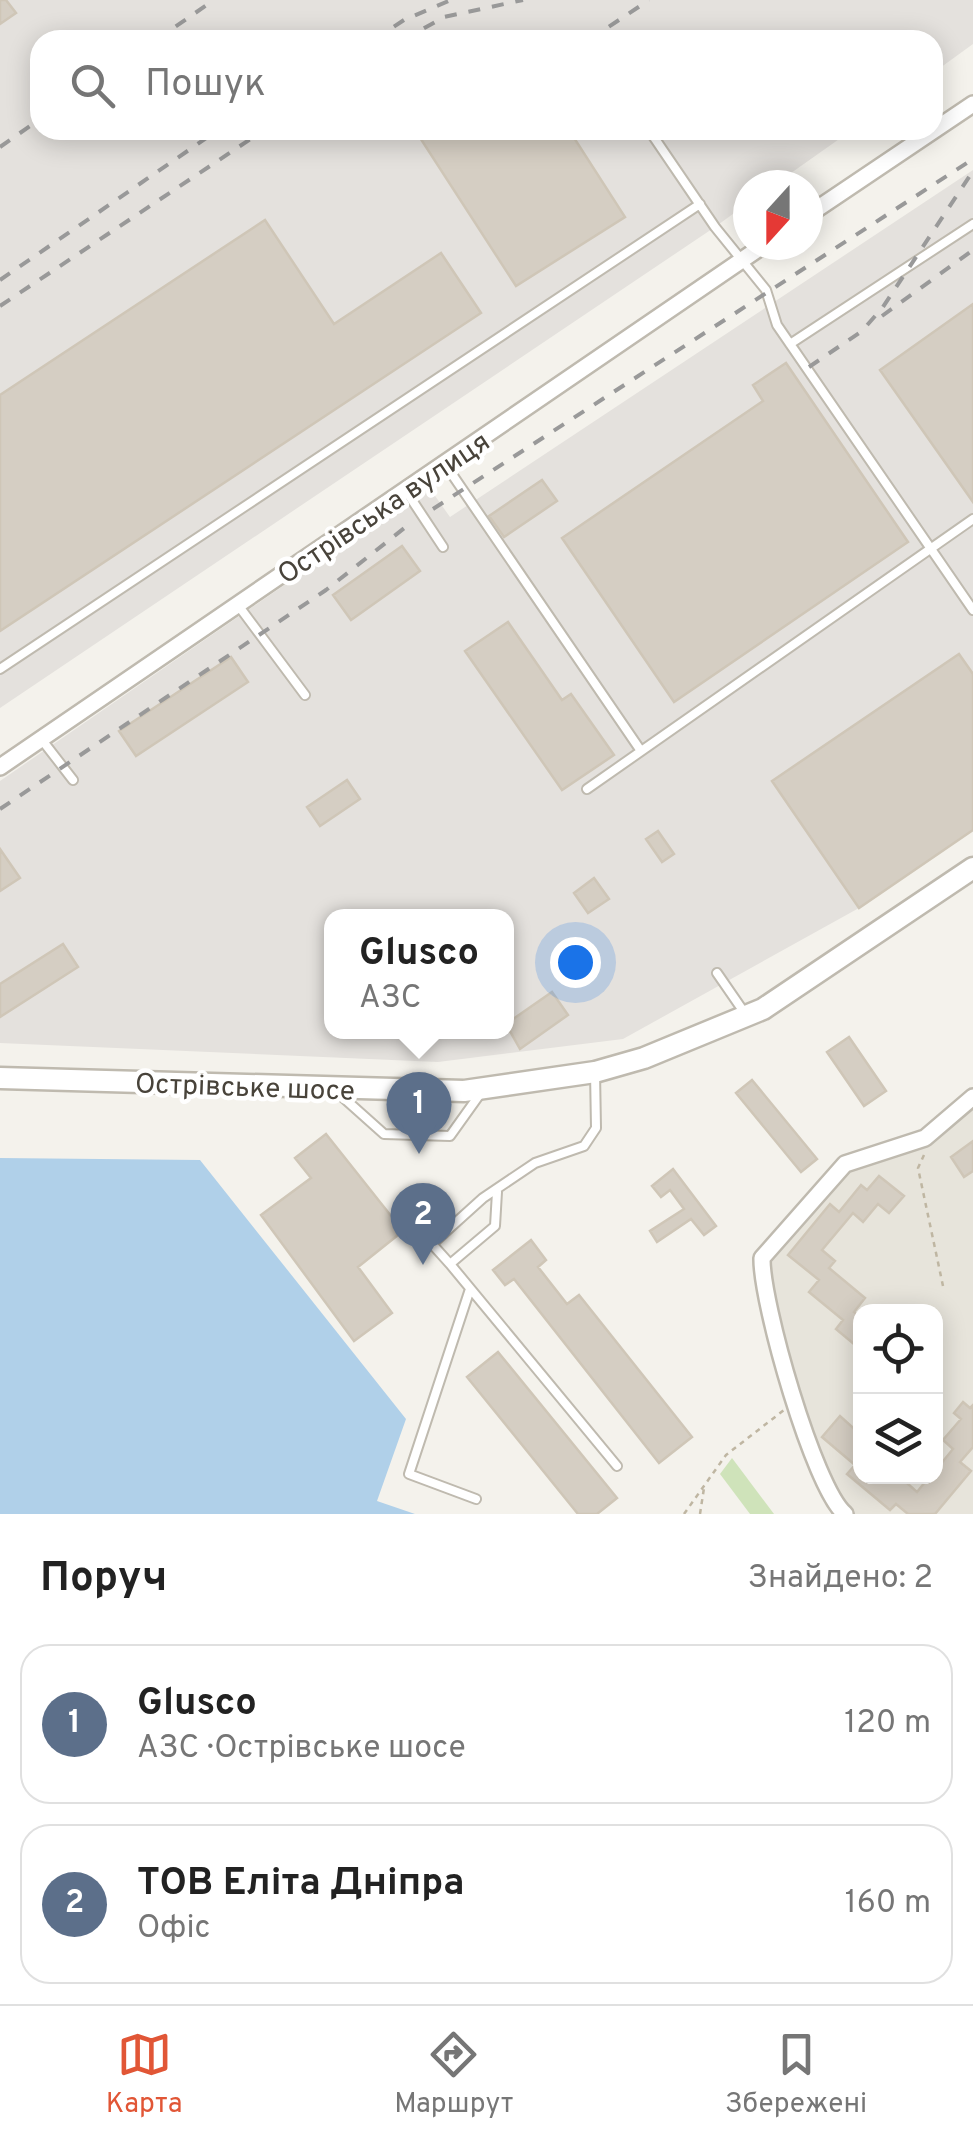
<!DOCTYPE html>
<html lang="uk">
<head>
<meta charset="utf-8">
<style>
	:root { --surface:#fff; --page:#f2f2f2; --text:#222; --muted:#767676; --line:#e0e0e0; --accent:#e15636 }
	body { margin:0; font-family:Overpass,sans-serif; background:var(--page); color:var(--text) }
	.controls { position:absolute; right:30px; bottom:30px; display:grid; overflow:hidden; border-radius:20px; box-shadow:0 5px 25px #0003 }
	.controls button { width:90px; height:90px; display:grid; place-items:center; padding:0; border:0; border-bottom:2px solid var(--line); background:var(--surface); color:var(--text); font:50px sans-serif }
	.compass { position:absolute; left:733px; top:170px; width:90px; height:90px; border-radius:50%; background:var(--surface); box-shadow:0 5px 25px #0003; rotate:201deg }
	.you { position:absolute; left:575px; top:962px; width:35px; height:35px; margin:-25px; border:8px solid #fff; border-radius:50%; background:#1a73e8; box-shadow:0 0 0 15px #1a73e833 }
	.badge { display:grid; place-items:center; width:65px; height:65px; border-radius:50%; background:var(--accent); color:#fff; font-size:32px; font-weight:700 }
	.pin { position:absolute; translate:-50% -82px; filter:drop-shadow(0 2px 5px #0008) }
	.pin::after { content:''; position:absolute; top:52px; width:35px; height:30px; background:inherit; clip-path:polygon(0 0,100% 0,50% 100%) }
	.popup { position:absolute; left:324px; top:909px; width:190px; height:130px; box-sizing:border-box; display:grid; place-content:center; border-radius:20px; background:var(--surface); filter:drop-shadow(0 2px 8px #0005); font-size:32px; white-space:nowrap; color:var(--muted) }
	.popup b { font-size:38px; color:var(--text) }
	.popup::after { content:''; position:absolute; left:50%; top:100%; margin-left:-20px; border:20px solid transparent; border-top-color:var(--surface) }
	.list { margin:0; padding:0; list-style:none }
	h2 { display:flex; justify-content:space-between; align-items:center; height:130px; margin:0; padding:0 40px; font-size:42px }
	h2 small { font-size:32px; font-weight:400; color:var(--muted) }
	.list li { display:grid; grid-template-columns:65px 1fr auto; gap:30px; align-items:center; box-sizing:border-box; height:160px; margin:0 20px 20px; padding:0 20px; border:2px solid var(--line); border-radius:30px }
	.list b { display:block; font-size:38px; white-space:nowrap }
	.list p { margin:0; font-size:32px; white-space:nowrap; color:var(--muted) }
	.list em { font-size:32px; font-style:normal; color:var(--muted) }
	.icon { flex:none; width:55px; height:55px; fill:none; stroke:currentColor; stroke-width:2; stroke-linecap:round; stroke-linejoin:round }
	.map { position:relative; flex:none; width:973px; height:1514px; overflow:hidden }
	.search { position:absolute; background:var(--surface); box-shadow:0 5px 25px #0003; left:30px; right:30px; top:30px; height:110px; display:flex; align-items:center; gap:25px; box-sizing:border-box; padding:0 35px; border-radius:30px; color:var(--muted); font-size:38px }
	.sheet { height:490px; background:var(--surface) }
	nav { display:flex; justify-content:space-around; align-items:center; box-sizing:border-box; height:140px; border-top:2px solid var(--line); background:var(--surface); font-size:28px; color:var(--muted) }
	nav a { display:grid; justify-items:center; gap:5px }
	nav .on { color:var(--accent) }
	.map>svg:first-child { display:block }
</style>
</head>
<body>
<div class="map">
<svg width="973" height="1514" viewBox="0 0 973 1514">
	<rect width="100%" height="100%" fill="#f4f2ec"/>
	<path fill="#e7e4db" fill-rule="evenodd" d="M 973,1097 L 973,1514 L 842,1514 L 820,1475 L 762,1258 L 845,1164 L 925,1138 ZM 860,1312 L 936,1312 L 936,1476 L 860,1476 Z"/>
	<path fill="#e4e1dd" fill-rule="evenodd" d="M 0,0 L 973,0 L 973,44 L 933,73 L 933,40 L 40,40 L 40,130 L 852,130 L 774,185 L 748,185 L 748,203 L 715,227 L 0,708 Z
		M 973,170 L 973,830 L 859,908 L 623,1039 L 438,1062 L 0,1043 L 0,781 L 428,486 L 450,517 ZM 332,916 L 506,916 L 506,1032 L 332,1032 Z"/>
	<path fill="#cfe3ba" d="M 732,1458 L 774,1514 L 750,1514 L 720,1474 Z"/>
	<path fill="#b0d0e9" d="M 0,1158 L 200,1160 L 406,1419 L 377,1501 L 415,1514 L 0,1514 Z"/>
	<path fill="#d5cec3" stroke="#cfc6b7" stroke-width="2.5" d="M 0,0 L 6,0 L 16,13 L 0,24 Z
		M 415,130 L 569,130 L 625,217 L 516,286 Z
		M 265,220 L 334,324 L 441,253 L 481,313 L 0,631 L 0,395 Z
		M 973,304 L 973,502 L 880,370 Z
		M 786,363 L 908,542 L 674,702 L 562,538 L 763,401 L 753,385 Z
		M 542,480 L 557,501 L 504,537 L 489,516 Z
		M 402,546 L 420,571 L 351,620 L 333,595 Z
		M 508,622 L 562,700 L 571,694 L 614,755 L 562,790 L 465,651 Z
		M 959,654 L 973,674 L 973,830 L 859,908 L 772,781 Z
		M 231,657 L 248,682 L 136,756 L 119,731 Z
		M 347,780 L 360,799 L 320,826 L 307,807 Z
		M 658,831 L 674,854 L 662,862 L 646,839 Z
		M 0,849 L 20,878 L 0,891 Z
		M 594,878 L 609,899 L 588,913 L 574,893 Z
		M 63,944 L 78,967 L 0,1017 L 0,984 Z
		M 552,992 L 568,1015 L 520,1049 L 506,1024 Z
		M 849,1037 L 886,1091 L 864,1106 L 827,1052 Z
		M 752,1080 L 817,1159 L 801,1172 L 736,1093 Z
		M 326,1134 L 403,1231 L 358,1267 L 392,1313 L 354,1341 L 261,1215 L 311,1178 L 295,1158 Z
		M 973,1141 L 973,1171 L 964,1177 L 951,1157 Z
		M 673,1169 L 716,1226 L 704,1235 L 691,1219 L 657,1242 L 650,1231 L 684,1209 L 670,1190 L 661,1197 L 652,1186 Z
		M 879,1176 L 904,1196 L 889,1213 L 878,1204 L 863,1222 L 853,1213 L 822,1250 L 835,1261 L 829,1268 L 865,1298 L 854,1312 L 860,1317 L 860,1349 L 836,1329 L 843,1320 L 809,1292 L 819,1280 L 788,1255 L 830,1204 L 839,1212 L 861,1185 L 867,1190 Z
		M 531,1240 L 546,1260 L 538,1267 L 567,1304 L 579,1295 L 692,1437 L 659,1463 L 514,1279 L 505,1285 L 493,1270 Z
		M 498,1352 L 617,1498 L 597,1514 L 578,1514 L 467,1377 Z
		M 963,1402 L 970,1408 L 973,1405 L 973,1447 L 960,1462 L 971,1471 L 935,1514 L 908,1514 L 896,1504 L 890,1510 L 847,1474 L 855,1465 L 822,1437 L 840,1416 L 860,1434 L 860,1476 L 899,1476 L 917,1492 L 930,1476 L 936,1476 L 936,1470 L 953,1449 L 943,1440 L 961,1419 L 954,1413 Z"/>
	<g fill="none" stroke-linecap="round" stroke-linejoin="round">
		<defs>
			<path id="service" d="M 649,130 L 715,227 L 766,290 L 777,325 L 973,610
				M 790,344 L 973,224
				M 445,464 L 641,751
				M 406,491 L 443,547
				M 238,605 L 305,695
				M 0,669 L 700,204
				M 42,740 L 73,780
				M 587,789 L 973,519
				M 717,973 L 746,1015
				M 337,1092 L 384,1134 L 450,1136 L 480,1094
				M 497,1192 L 495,1226 L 450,1264 L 617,1466
				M 450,1264 L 432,1244 L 483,1198 L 535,1163 L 584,1146 L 596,1128 L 595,1072
				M 470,1289 L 409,1474 L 476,1499"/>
			<path id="minor" d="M 808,215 L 973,104
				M 0,767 L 764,245
				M 845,1514 C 814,1488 761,1302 762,1258 L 845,1164 L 925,1138 L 973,1097"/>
			<path id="tertiary" d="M 0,1078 L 464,1091 L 595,1072 L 644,1058 L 763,1009 L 973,868"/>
		</defs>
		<use href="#service" stroke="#bfbaaf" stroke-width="12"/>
		<use href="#minor" stroke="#bfbaaf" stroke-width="20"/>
		<use href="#tertiary" stroke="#bfbaaf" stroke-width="25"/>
		<path stroke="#bfb6a2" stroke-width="2.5" stroke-dasharray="5 5" stroke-linecap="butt" d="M 924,1155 L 918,1168 L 943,1286
			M 684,1514 L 726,1455 L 784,1410
			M 700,1514 L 704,1488"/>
		<use href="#service" stroke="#fff" stroke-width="8"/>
		<use href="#minor" stroke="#fff" stroke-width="15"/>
		<use href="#tertiary" stroke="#fff" stroke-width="20"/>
		<path stroke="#999" stroke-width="4" stroke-dasharray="12 12" stroke-linecap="butt" d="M 156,40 L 214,0
			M 374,40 L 404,20 L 451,0
			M 403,40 L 444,17 L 523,0
			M 589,40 L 649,0
			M 0,147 L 40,119
			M 0,280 L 218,130
			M 0,306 L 264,130
			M 882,316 L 973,250
			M 809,367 L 862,331 L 883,307 L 973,171
			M 433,509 L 973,159
			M 0,809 L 326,590 L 412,522"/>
	</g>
	<g text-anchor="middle" stroke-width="9" stroke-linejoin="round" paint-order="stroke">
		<g font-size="28" fill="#48433a" stroke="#fff">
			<text transform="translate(383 507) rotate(-34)" y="10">Острівська вулиця</text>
			<text transform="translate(245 1086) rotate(2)" y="10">Острівське шосе</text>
		</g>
	</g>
</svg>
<div class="controls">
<button><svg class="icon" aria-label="locate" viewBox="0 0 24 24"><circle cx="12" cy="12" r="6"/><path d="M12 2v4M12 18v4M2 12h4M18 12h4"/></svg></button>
<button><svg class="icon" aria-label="layers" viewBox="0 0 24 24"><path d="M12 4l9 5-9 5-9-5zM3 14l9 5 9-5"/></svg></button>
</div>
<svg class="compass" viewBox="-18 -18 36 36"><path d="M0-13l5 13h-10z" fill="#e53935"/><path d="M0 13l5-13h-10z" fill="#767676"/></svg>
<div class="you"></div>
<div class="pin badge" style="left:419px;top:1154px;background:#5c6f8a">1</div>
<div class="popup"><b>Glusco</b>АЗС</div>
<div class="pin badge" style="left:423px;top:1265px;background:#5c6f8a">2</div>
<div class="search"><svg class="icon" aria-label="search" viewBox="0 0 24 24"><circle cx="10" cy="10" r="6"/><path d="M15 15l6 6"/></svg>Пошук</div>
</div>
<section class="sheet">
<h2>Поруч<small>Знайдено: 2</small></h2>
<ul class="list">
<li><span class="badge" style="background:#5c6f8a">1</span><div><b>Glusco</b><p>АЗС · Острівське шосе</p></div><em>120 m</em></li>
<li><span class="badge" style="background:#5c6f8a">2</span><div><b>ТОВ Еліта Дніпра</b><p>Офіс</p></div><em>160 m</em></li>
</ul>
</section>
<nav>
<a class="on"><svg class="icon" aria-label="map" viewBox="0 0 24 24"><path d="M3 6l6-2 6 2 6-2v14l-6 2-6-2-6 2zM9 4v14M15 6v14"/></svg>Карта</a>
<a><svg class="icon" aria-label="directions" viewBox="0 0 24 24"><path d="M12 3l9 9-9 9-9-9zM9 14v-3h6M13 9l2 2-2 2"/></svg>Маршрут</a>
<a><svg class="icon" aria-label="saved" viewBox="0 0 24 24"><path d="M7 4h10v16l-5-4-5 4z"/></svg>Збережені</a>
</nav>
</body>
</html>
